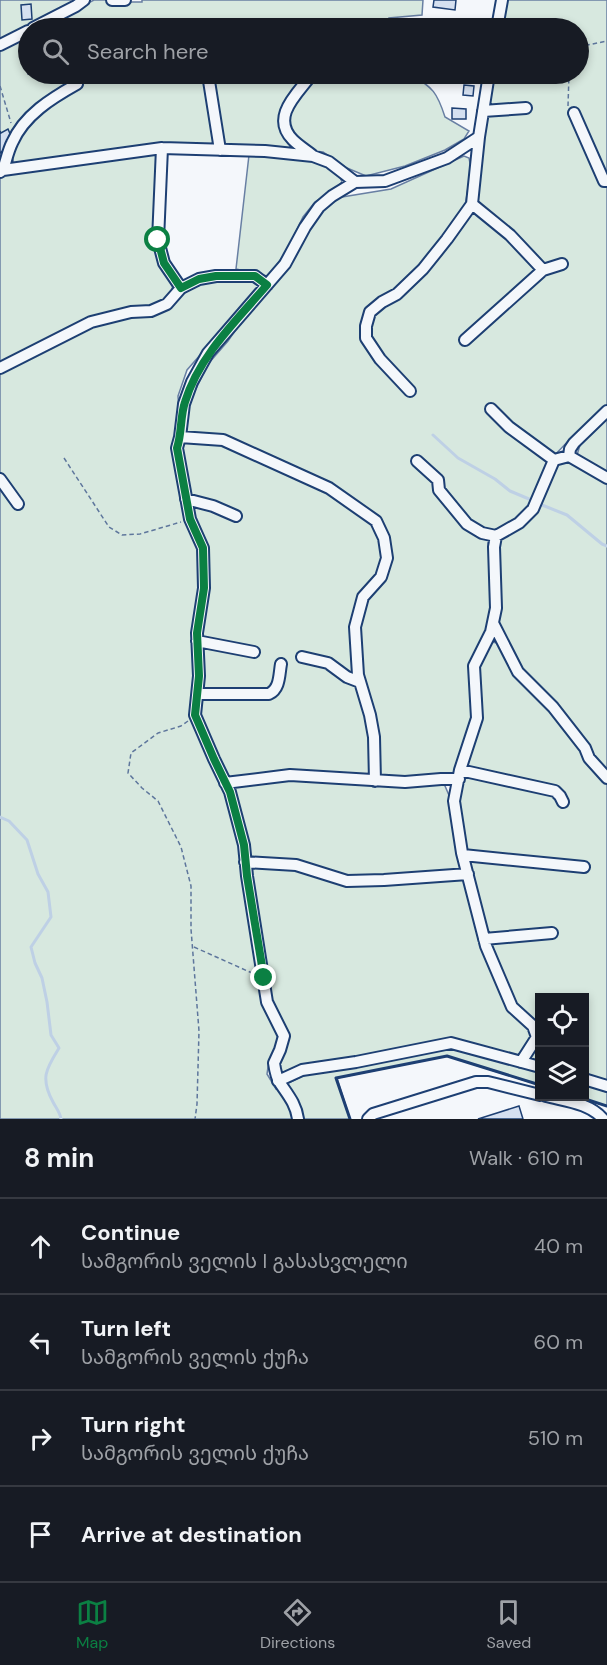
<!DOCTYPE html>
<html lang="en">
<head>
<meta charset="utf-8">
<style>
	:root { --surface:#171b24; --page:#242831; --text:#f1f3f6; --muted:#9ea1a6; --line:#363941; --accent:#0b8043 }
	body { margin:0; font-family:"DM Sans","Noto Sans Georgian",sans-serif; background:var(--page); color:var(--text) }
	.controls { position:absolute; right:18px; bottom:18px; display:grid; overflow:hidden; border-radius:0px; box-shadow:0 3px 9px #0003 }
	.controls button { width:54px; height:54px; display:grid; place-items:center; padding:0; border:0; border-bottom:2px solid var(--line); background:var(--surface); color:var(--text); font:30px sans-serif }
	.stop { position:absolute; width:18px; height:18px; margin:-14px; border:4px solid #0b8043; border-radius:50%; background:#fff }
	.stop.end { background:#0b8043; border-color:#fff; box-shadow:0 2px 6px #0008 }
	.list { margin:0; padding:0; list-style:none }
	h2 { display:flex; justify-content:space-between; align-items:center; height:78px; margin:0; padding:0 24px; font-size:26px }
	h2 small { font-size:20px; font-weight:400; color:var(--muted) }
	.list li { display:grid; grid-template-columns:39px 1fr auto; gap:18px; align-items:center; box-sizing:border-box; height:96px; padding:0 24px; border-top:2px solid var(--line) }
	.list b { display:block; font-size:22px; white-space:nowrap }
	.list p { margin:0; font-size:20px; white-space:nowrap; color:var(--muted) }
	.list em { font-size:20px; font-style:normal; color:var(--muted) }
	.icon { flex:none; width:33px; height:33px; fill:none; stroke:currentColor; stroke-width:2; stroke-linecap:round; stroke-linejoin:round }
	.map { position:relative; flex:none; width:607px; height:1119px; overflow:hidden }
	.search { position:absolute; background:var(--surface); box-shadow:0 3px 9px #0003; left:18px; right:18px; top:18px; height:66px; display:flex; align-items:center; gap:15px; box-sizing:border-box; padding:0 21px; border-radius:33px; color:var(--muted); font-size:22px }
	.sheet { height:462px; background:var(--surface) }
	nav { display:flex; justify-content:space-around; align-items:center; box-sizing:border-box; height:84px; border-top:2px solid var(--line); background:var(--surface); font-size:16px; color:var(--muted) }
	nav a { display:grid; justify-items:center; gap:3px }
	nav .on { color:var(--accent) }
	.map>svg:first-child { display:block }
</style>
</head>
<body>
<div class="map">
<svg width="607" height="1119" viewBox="0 0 607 1119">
	<rect width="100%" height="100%" fill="#f4f7fb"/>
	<path fill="#d7e8df" stroke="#687fa3" stroke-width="1.5" d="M 0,0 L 78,0 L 0,42 Z
		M 94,0 L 106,0 L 110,2 L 142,2 L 142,0 L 423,0 L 422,15 L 389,18 L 390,28 L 39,28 Z
		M 506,0 L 607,0 L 607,178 L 605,178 L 590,143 L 585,146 L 602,183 L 607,183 L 607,408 L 586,429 L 573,436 L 552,458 L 528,508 L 515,522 L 495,531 L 488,543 L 491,568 L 492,601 L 490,623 L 470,664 L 474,715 L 458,768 L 452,774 L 417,777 L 365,777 L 286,771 L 248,778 L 228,777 L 200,717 L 203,674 L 201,634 L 208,587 L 207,545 L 193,517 L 181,450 L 186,429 L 188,405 L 208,364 L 228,341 L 248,312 L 288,267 L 302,241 L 318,214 L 326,204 L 336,198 L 391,189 L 464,156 L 469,158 L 471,168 L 465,207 L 436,249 L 403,284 L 371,304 L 365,315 L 369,319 L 373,313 L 384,304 L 405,292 L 438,258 L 473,211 C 489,213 522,253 535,266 L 535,274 L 462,338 L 466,342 L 544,274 L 555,271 L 553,264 L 543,267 L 475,201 L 488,115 L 512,114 L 515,108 L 486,106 L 492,74 L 578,74 L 578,28 L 500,28 Z
		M 28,34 L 28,74 L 411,74 C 433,88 437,92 445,117 L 469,131 L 464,139 L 445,150 L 405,166 L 366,176 L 347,168 L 323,152 L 279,147 L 216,146 L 14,165 L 12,155 L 0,158 L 0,49 Z
		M 158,152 L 155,242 L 173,284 C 171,306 147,307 130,308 L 0,365 L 0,177 L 7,173 Z
		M 249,155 L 308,159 L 338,172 L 342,182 L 333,191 L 315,202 L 303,217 L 287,250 L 272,272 L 267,276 L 236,269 Z
		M 218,279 L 252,282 L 260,287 L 187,370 L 178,396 L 186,514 L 188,528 L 200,551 L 200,571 L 194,627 L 196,664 L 192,714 L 210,763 L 227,791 L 239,845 L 265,1011 L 277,1031 L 278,1046 L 269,1060 L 267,1074 L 276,1089 L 305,1075 L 451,1046 L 520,1066 L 539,1041 L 539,1085 L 447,1056 L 337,1078 L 350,1119 L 0,1119 L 0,372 L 51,345 L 103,322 L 165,309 L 186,292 L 198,284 Z
		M 607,416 L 607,474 L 577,455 L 580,445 Z
		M 569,459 L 607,482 L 607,1106 L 576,1097 L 584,1096 L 584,998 L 540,998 L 539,1034 L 536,1021 L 530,1020 L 515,1006 L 489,945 L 465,854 L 456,801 L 480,718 L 482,701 L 478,677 L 481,658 L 491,642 L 498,643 L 524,674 L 496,621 L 499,540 L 522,524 L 558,464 Z
		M 293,778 L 440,781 L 445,786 L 451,800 L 479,935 L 532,1036 L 518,1059 L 453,1038 L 301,1067 L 282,1076 L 278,1063 L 284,1050 L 272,1004 L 257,927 L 253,879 L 249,859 L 229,784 Z"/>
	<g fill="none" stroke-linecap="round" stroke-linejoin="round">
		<path stroke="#bed0e5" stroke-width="3" d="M 433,435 L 458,458 L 495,479 L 510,491 L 529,499
			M 542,505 L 567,515 L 602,544 L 607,546
			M 0,817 L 9,821 L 27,840 L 38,874 L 48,892 L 51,917 L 31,947 L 35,963 L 42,978 L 47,1002 L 51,1035 L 59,1048 C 46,1069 40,1078 53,1102 C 56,1108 60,1112 61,1119"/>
	</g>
	<path fill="#d5e0f0" stroke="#1d3f73" stroke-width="1.5" d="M 434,0 L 456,0 L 455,10 L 433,7 Z
		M 31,4 L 32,19 L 22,20 L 21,5 Z
		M 464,85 L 474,86 L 473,96 L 463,95 Z
		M 452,108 L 466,109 L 466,119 L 452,119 Z
		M 8,129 L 11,136 L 10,146 L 0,153 L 0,131 L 1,133 Z
		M 519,1106 L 523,1119 L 478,1119 Z"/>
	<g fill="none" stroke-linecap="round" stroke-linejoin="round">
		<defs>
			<path id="minor" d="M 112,0 L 125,0
				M 33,28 L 76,6 L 84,0
				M 497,28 L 502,0
				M 0,45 L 28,31
				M 309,78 C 295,96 271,118 293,140 C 299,146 306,150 312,155
				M 209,81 L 220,150
				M 483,111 L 526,108
				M 574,113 L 604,181 L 607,181
				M 162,148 L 158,240 L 164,263 L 181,288
				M 3,170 C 6,161 8,151 12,143 C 24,115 52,98 77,84
				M 0,172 L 3,170 L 162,148 L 265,151 L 313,156 L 329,162 L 355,182 L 385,181 L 447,158 L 479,137
				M 543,270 L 562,264
				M 465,340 L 543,270 L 510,235 L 472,204
				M 0,368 L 91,322 L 131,312 L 151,311 L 167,304 L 181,288 L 199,279 L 216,276 L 255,276 L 267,285
				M 410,391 L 380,359 L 366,338 L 366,326 L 370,312 L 382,302 L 397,294 L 423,269 L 447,239 L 472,204 L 479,137 L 489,74
				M 491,409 L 509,427 L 554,460
				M 180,437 L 223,440 L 329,488 L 376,521 L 384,538 L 387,558 L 381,577 L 363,597 L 355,627 L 358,675 L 370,715 L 374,737 L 375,781
				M 569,456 L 570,449 L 574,443 L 607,411
				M 569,456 L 607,478
				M 417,461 L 438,480 L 439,490 L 467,524 L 482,533 L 496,536
				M 0,479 L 18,504
				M 186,499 L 213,506 L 236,516
				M 493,623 L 518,672 L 553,707 L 585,748 L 589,758 L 607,778
				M 197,641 L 254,652
				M 302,657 L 328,663 L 347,677 L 360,682
				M 198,694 L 269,694 C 280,689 279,675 281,664
				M 460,770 L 555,791 L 560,796 L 563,802
				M 225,783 L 290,775 L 405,782 L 441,779 L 459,779
				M 463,855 L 584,867
				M 245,862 L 296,865 L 347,881 L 384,880 L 468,874
				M 484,939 L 552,933
				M 521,1062 L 537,1037 L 533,1026 L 512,1007 L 486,946 L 462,853 L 454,801 L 460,770 L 477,718 L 474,666 L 491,632 L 496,608 L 494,547 L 496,536 L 519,523 L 533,509 L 554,460 L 569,456
				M 584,1079 L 607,1086
				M 278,1081 L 302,1070 L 356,1062 L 451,1043 L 540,1067
				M 546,1096 C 565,1101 590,1103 603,1119
				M 298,1119 C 296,1104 288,1095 280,1083 C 276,1077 275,1070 274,1063 L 280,1050 L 284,1036 L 267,1002 L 247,876 L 244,845 L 230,792 L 214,759 L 195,715 L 199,676 L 197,633 L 204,588 L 203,548 L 190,519 L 177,448 L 180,437 L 184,404 L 192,382 L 208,353 L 285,264 L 305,227 L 319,207 L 332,196 L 355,182
				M 368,1119 L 373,1114 L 476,1082 L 488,1082 L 540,1095"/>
		</defs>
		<use href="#minor" stroke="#1d3f73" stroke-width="14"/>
		<path stroke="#5e769c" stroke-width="1.5" stroke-dasharray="4.5 3" stroke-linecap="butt" d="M 578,47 L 607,41
			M 0,86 L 11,123
			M 568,106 L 569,74
			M 64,458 L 109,527 L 122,535 L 140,534 L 181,522
			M 188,721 L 181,726 L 158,733 L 131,753 L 128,773 L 142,788 L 158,801 L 181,847 L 191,886 L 191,929 L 199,1031 L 197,1104 L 195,1119
			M 194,947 L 252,973"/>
		<use href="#minor" stroke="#f4f7fb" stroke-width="10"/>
		<path stroke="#1d3f73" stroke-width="3" d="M 576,1096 L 607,1106
			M 350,1119 L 336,1078 L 447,1056 L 540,1085"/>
	</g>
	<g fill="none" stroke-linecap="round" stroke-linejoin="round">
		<path stroke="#0b8043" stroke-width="8" d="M 158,240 L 164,263 L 181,288 L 199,279 L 216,276 L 255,276 L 267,285 C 236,321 199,356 185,402 C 180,417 182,433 177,448 L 190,519 L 203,548 L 204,588 L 197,633 L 199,676 L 195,715 L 214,759 L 230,792 L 244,845 L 247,876 L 264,978"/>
	</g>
</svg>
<div class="controls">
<button><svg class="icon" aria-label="locate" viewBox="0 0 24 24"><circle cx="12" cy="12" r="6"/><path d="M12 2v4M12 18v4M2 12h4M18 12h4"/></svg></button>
<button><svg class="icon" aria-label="layers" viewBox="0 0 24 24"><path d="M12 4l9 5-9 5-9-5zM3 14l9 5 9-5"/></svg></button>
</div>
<div class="stop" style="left:158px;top:240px"></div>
<div class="stop end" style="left:264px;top:978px"></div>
<div class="search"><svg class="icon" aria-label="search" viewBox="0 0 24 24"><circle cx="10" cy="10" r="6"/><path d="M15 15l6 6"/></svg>Search here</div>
</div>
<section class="sheet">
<h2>8 min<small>Walk · 610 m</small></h2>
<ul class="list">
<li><svg class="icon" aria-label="ahead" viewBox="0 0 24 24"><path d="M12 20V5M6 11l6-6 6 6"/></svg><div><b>Continue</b><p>სამგორის ველის I გასასვლელი</p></div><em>40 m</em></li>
<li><svg class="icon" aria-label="left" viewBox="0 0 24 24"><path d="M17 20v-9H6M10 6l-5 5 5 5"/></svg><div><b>Turn left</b><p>სამგორის ველის ქუჩა</p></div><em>60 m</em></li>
<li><svg class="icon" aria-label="right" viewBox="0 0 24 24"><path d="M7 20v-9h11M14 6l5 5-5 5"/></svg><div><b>Turn right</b><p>სამგორის ველის ქუჩა</p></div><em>510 m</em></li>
<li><svg class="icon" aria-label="arrive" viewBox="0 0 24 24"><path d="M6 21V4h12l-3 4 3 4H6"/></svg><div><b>Arrive at destination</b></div></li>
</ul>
</section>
<nav>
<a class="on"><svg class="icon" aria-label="map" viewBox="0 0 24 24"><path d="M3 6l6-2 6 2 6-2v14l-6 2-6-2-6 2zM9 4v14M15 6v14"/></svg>Map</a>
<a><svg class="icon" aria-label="directions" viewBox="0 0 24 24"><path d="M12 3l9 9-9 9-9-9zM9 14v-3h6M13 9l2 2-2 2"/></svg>Directions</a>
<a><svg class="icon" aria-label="saved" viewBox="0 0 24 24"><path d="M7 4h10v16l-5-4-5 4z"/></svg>Saved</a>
</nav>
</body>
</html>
